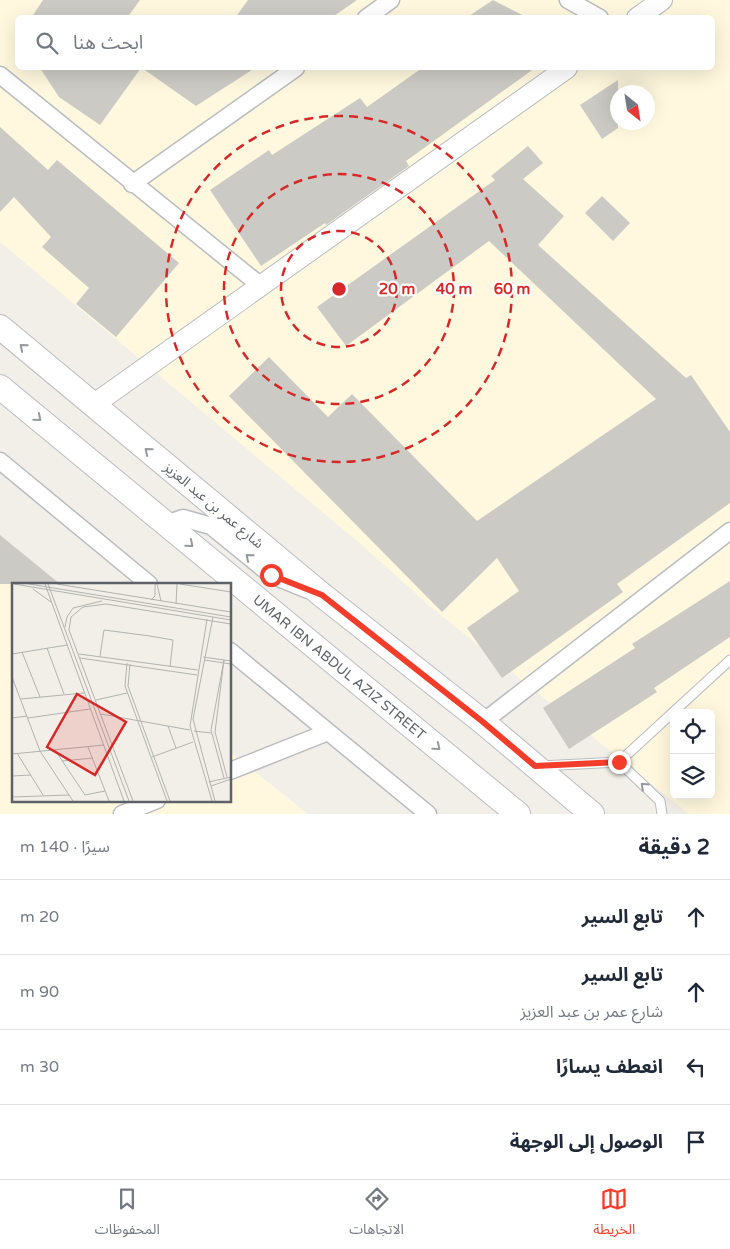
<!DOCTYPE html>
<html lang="ar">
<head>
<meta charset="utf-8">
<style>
	:root { --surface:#fff; --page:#f6f6f7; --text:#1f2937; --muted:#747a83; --line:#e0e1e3; --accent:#f33d2b }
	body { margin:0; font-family:"Varela Round","Noto Sans Arabic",sans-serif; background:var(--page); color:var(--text); direction:rtl }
	.controls { position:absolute; right:15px; bottom:15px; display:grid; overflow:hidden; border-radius:8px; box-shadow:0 5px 20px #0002 }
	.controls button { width:45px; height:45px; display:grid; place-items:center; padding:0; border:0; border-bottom:1px solid var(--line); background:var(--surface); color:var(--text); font:25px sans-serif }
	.compass { position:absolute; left:610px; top:85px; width:45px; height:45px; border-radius:50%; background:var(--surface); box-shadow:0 5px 20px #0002; rotate:150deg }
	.stop { position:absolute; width:15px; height:15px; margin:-11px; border:4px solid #f33d2b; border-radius:50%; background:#fff }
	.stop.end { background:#f33d2b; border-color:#fff; box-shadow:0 1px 5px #0008 }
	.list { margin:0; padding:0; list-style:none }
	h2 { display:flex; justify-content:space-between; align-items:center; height:65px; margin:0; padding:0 20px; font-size:21px }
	h2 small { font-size:16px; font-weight:400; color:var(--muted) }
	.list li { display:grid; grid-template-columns:32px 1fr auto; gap:15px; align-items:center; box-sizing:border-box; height:75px; padding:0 20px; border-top:1px solid var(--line) }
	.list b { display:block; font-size:19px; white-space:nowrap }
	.list p { margin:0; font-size:16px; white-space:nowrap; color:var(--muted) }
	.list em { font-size:16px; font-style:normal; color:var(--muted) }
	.icon { flex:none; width:28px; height:28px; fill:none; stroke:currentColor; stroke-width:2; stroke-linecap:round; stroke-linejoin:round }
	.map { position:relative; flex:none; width:730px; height:814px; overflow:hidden; direction:ltr }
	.search { position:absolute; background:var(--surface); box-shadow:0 5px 20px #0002; left:15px; right:15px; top:15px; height:55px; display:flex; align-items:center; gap:12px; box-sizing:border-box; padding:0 18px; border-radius:8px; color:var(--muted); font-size:19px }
	.sheet { height:365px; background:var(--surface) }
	nav { display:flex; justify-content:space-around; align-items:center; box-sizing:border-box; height:70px; border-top:1px solid var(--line); background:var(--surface); font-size:14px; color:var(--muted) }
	nav a { display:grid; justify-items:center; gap:2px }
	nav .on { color:var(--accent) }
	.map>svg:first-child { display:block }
</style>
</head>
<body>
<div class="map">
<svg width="730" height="814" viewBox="0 0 730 814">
	<rect width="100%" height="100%" fill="#f1efe7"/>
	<path fill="#fff8de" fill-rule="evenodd" d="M 0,0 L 730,0 L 730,814 L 689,814 L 432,608 L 364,547 L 0,242 ZM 18,18 L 712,18 L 712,68 L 18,68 ZM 618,92 L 648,92 L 648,122 L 618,122 ZM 674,713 L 711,713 L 711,795 L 674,795 Z
		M 0,562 L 26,584 L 14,584 L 14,800 L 230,800 L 230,752 L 308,814 L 0,814 Z"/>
	<path fill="#cccac4" d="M 43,0 L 140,0 L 127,18 L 31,18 Z
		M 248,0 L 357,0 L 331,18 L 235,18 Z
		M 493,0 L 528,18 L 466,18 Z
		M 40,68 L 141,68 L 100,125 L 59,97 Z
		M 142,68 L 255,68 L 196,106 Z
		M 422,68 L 535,68 L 406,161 L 409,166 L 326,225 L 325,223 L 261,266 L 210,190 L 269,150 L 272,155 L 360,98 L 367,107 Z
		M 618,80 L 618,128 L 602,139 L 580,105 Z
		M 0,127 L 48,170 L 57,160 L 179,263 L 116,337 L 76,304 L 89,288 L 42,247 L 51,237 L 14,197 L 0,212 Z
		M 528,146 L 543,163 L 523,179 L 564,216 L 538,245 L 686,378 L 691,375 L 730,432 L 730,503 L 617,584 L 623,592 L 502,678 L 467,628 L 519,591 L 497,558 L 442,612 L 229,396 L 269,357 L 328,417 L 352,394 L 477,521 L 656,399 L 489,241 L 346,346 L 317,307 L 495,180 L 491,176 Z
		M 602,196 L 630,223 L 613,241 L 585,213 Z
		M 0,535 L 60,584 L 0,584 Z
		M 730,581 L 730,637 L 654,688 L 657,692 L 569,749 L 543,708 L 635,648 L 632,644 Z"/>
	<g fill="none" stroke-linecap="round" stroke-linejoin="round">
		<defs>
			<path id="service" d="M 619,762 L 660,801 L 662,814
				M 540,766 L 619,762 L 730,660"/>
			<path id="minor" d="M 568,0 L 600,18
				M 366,18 L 391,0
				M 0,75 L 261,286
				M 132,184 L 296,68
				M 0,461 L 149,584
				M 166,524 L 183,518 L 211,526 L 271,575 L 308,590
				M 230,651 L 428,814
				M 483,722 L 730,531
				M 230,771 L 328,732
				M 122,814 L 157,800"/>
			<path id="tertiary" d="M 637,18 L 662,0
				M 93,405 L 567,68"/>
			<g id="secondary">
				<path d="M 0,327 L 322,595 L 483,722 L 592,814"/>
				<path id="s1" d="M 0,387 L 518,814"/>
			</g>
		</defs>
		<use href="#service" stroke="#b9bcc1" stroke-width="11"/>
		<use href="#minor" stroke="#b9bcc1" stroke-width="19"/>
		<use href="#tertiary" stroke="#b9bcc1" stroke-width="22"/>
		<use href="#secondary" stroke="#babdc3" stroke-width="26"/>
		<use href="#service" stroke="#fff" stroke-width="9"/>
		<use href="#minor" stroke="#fff" stroke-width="16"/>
		<use href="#tertiary" stroke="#fff" stroke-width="20"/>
		<use href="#secondary" stroke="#fff" stroke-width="24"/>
	</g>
	<defs><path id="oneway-chevron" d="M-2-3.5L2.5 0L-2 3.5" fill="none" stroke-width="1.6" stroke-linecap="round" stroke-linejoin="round" transform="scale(1.25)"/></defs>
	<g stroke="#96999d">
		<use href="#oneway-chevron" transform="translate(23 347) rotate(-140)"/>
		<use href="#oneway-chevron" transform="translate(38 418) rotate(40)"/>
		<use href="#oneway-chevron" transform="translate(148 451) rotate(-140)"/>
		<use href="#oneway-chevron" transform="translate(190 544) rotate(40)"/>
		<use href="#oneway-chevron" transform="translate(249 557) rotate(-140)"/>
		<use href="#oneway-chevron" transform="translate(437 747) rotate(39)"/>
		<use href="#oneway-chevron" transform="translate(644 786) rotate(-137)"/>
	</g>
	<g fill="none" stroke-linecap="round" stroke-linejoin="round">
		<path stroke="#f33d2b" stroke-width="6" d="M 271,575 L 322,595 L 483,722 L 535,766 L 619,762"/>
	</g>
	<g fill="none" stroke="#d62828" stroke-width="2.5" stroke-dasharray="9 6">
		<circle cx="339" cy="289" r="58"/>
		<circle cx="339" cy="289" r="115"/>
		<circle cx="339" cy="289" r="173"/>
	</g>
	<g text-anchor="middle" stroke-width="4.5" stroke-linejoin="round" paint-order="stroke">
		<g font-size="14" fill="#5e6268" stroke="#fff">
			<text transform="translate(214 505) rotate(40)" y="5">شارع عمر بن عبد العزيز</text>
			<text dy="5" stroke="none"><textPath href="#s1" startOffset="440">UMAR IBN ABDUL AZIZ STREET</textPath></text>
		</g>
	</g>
	<g transform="translate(12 583)">
		<rect width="219" height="219" fill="#f1efe7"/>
		<path fill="none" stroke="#b2b3b0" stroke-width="1" d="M 2,1 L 219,37M 17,1 L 219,34M 33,1 L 112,218M 36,1 L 117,218M 45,1 L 219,29M 145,1 L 149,18M 168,1 L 219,9M 21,6 L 39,19M 139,17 L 143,13 L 143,1M 164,21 L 165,1M 201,34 L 181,136 L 203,218M 195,36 L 178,143 L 200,218M 53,44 L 55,34 L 61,25 L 90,18M 35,65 L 52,111M 10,69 L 28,114M 0,71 L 55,62M 67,71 L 186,87M 88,73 L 92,47 L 138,53 L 161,57 L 158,84M 191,74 L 219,78M 68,75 L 185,92M 192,77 L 219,81M 212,77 L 199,147 L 212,195M 212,77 L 203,149 L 215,194M 115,80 L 113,103 L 155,218M 118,81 L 116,103 L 158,218M 0,94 L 28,168 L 61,218M 9,116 L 72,110M 84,117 L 115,110M 89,131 L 178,147M 0,135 L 15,133M 16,135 L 78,126M 156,143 L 164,165M 182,148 L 199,150M 76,164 L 97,218M 43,167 L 73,212 L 93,208M 5,170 L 31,212M 0,171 L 92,162M 140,174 L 181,159M 50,178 L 81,175M 0,193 L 19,192M 197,199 L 219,194M 199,203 L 219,196M 0,214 L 57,212M 121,218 L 57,47 L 59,34 L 71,24 L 94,21 L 219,41"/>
		<path fill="#d62828" fill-opacity="0.15" stroke="#d62828" stroke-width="2.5" d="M 65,111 L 114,139 L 83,192 L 35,164 Z"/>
		<rect width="219" height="219" fill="none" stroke="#5e6268" stroke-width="2.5"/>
	</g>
	<circle cx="339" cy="289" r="8" fill="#d62828" stroke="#fff" stroke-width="2.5"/>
	<g font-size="15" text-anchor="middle" font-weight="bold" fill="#d62828" stroke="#fff" stroke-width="4.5" stroke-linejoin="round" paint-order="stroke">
		<text x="397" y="294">20 m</text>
		<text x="454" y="294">40 m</text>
		<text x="512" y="294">60 m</text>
	</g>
</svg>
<div class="controls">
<button><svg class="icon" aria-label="locate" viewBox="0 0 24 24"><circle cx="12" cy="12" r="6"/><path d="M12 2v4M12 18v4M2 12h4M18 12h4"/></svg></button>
<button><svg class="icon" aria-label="layers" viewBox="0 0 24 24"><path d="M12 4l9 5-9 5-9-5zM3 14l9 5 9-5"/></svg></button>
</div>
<svg class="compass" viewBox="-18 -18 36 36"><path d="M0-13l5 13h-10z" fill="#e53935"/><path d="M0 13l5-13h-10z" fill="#747a83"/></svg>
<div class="stop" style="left:271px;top:575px"></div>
<div class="stop end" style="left:619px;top:762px"></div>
<div class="search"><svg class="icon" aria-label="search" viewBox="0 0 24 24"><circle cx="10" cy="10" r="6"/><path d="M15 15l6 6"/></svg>ابحث هنا</div>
</div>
<section class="sheet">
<h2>2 دقيقة<small>سيرًا · 140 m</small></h2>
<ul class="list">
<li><svg class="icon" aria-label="ahead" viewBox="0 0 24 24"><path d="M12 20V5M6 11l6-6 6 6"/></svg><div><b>تابع السير</b></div><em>20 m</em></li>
<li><svg class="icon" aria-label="ahead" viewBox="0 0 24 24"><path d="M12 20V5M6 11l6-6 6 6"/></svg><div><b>تابع السير</b><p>شارع عمر بن عبد العزيز</p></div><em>90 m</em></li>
<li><svg class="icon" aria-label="left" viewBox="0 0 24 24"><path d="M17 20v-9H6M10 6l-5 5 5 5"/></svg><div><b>انعطف يسارًا</b></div><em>30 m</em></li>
<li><svg class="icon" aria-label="arrive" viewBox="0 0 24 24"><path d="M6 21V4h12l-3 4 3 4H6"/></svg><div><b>الوصول إلى الوجهة</b></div></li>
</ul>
</section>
<nav>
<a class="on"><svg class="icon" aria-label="map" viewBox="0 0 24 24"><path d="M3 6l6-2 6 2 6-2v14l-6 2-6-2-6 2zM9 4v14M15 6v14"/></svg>الخريطة</a>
<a><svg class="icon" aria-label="directions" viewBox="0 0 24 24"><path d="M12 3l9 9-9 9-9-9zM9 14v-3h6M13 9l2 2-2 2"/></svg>الاتجاهات</a>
<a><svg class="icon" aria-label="saved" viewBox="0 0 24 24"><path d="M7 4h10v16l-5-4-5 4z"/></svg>المحفوظات</a>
</nav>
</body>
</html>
